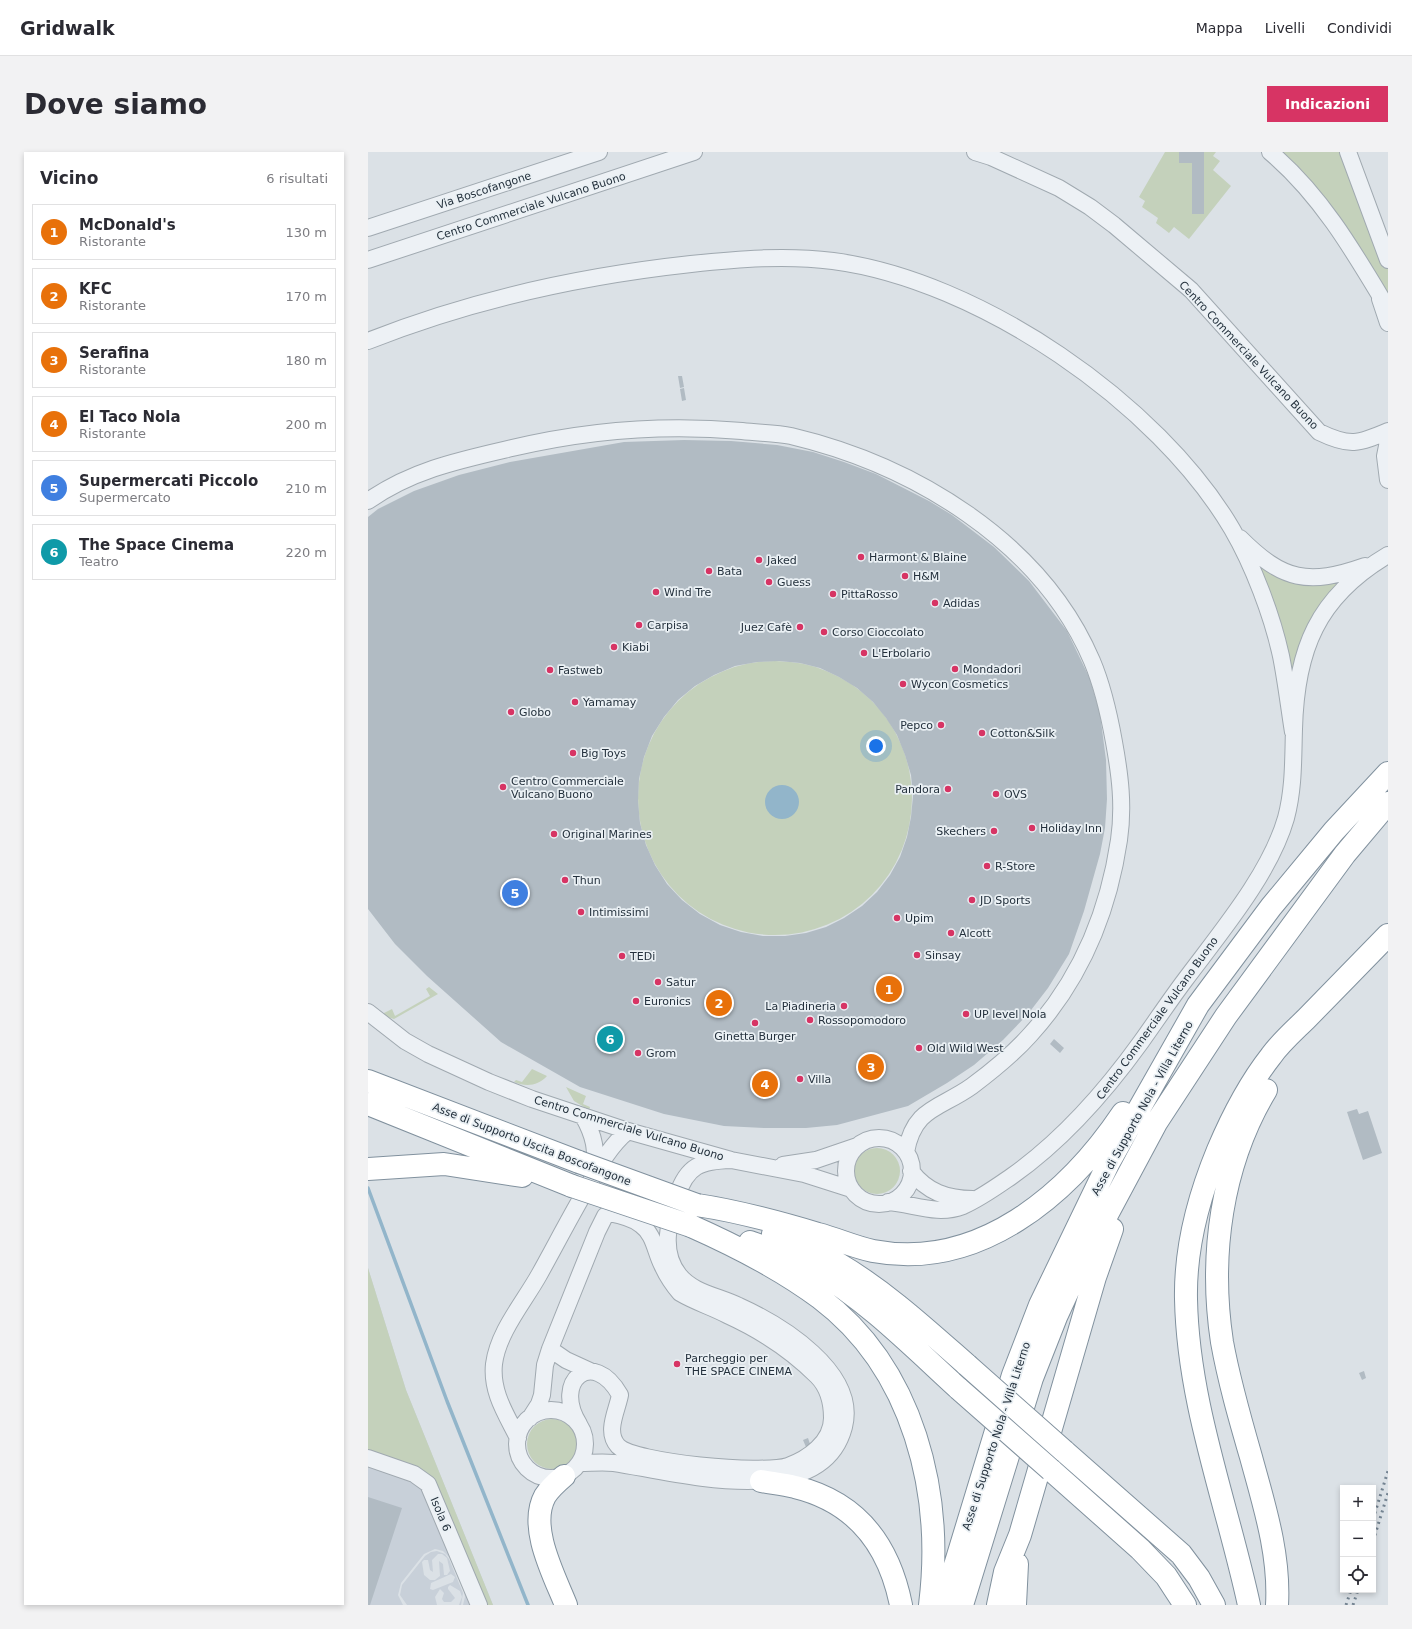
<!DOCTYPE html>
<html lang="it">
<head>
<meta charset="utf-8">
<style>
	:root { --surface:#fff; --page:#f2f2f3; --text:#2b2b33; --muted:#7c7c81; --line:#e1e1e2; --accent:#d73464 }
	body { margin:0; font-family:"DejaVu Sans",sans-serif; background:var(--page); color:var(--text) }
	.controls { position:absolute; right:12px; bottom:12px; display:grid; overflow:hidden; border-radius:0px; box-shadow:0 2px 6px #0003 }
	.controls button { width:36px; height:36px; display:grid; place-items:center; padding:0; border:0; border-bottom:1px solid var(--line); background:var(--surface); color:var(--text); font:20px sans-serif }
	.you { position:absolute; left:508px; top:594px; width:14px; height:14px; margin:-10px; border:3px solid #fff; border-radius:50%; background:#1a73e8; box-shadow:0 0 0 6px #1a73e833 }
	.badge { display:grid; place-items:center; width:26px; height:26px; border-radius:50%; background:var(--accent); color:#fff; font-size:13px; font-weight:700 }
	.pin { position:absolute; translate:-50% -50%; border:2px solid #fff; box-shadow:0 1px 4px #0006 }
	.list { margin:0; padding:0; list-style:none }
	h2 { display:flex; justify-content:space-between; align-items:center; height:52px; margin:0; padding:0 16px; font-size:17px }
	h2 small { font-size:13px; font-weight:400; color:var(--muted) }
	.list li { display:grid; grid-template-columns:26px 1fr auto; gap:12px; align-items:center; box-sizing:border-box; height:56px; margin:0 8px 8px; padding:0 8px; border:1px solid var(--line); border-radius:0px }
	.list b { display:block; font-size:15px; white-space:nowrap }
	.list p { margin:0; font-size:13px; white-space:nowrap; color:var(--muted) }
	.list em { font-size:13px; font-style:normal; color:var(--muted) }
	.icon { flex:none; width:22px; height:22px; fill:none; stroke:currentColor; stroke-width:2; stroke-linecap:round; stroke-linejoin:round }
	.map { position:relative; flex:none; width:1020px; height:1453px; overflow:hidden; border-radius:0px }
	header { display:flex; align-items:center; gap:24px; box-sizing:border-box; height:56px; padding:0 20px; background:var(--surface); border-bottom:1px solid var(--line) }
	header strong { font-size:19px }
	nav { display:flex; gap:22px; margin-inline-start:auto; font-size:14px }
	.intro { display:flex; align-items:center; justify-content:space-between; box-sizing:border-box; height:96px; padding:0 24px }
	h1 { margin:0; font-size:28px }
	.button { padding:10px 18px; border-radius:0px; background:var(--accent); color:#fff; font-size:14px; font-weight:700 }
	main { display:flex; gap:24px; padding:0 24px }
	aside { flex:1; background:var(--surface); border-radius:0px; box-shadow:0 2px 6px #0003 }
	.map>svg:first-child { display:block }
</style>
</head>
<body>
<header>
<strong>Gridwalk</strong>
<nav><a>Mappa</a><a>Livelli</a><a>Condividi</a></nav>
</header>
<div class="intro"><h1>Dove siamo</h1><a class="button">Indicazioni</a></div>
<main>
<aside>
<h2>Vicino<small>6 risultati</small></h2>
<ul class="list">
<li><span class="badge" style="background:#e8710a">1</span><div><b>McDonald's</b><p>Ristorante</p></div><em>130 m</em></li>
<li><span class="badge" style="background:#e8710a">2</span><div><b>KFC</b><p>Ristorante</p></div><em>170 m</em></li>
<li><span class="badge" style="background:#e8710a">3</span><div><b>Serafina</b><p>Ristorante</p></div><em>180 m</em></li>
<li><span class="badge" style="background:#e8710a">4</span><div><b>El Taco Nola</b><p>Ristorante</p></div><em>200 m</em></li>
<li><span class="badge" style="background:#3f7fe0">5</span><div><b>Supermercati Piccolo</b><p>Supermercato</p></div><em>210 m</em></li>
<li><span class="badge" style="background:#0f9aa8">6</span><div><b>The Space Cinema</b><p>Teatro</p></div><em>220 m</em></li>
</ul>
</aside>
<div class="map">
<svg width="1020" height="1453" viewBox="0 0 1020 1453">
	<rect width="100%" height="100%" fill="#dbe1e6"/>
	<path fill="#c8d0d9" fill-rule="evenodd" d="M 0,1116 L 38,1238 L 125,1453 L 95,1453 L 97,1445 L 96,1437 L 83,1407 L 75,1399 L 67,1397 L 56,1402 L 33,1431 L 30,1443 L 35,1453 L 0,1453 Z
		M 69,1399 L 77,1402 L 81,1407 L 95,1441 L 93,1453 L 91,1453 L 94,1445 L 92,1439 L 82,1433 L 80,1435 L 80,1437 L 87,1446 L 83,1450 L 76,1450 L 74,1447 L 76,1441 L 72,1437 L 67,1445 L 69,1453 L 39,1453 L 32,1443 L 34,1433 L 57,1404 L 63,1400 ZM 70,1402 L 74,1402 L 79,1406 L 82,1419 L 79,1423 L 76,1423 L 75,1412 L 71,1409 L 72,1424 L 67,1428 L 62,1428 L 56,1423 L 54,1410 L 56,1408 L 60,1408 L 62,1418 L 65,1420 L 64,1408 ZM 83,1422 L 87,1425 L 85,1430 L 65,1438 L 62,1437 L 63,1431 Z"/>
	<path fill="#c4d1bb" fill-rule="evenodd" d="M 797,0 L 848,0 L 845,4 L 852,9 L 845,18 L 863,34 L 821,87 L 806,75 L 801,81 L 788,71 L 790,66 L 774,55 L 777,49 L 771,45 ZM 811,0 L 836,0 L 836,62 L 824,62 L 824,11 L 811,11 Z
		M 914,0 L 978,0 L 1020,115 L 1020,144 C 990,92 960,40 914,0 Z
		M 885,406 C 914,434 937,436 975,429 L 922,532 Z
		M270 646a137 137 0 1 1 274 0a137 137 0 1 1-274 0Z
		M 61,835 L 70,842 L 26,867 L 16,864 L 16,861 L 24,857 L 27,864 L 62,844 L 58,837 Z
		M 164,917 L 179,924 C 170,934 158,935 146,930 L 148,928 L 154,930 Z
		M 198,935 L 218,944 L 215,952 L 222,955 L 221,958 L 206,949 Z
		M486 1019a23 23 0 1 1 46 0a23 23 0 1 1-46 0Z
		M 0,1116 L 38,1238 L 125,1453 L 117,1453 L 74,1345 L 0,1301 Z
		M159 1292a25 25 0 1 1 50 0a25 25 0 1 1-50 0Z"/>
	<path fill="#92b5ca" d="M397 650a17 17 0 1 1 34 0a17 17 0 1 1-34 0Z"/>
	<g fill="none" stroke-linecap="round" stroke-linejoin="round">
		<path stroke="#92b5ca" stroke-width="3.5" d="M 0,1036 L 79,1249 L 160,1453"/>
	</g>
	<path fill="#b1bbc3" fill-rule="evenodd" d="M 811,0 L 836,0 L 836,62 L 824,62 L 824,11 L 811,11 Z
		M 310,224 L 314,224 L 316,235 L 312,236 Z
		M 316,236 L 318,248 L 314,249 L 312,237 Z
		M 316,288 L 363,289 L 409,293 L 445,300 L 476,310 L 508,322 L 561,349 L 584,363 L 626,395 L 661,429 L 699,479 L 722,527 L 732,562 L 738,608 L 739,647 L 737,676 L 732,702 L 716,759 L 701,802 L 680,836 L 660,862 L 635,888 L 606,913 L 579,931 L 540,954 L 469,973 L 438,976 L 396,976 L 356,974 L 296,962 L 212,935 L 133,890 L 59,824 L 27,792 L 0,757 L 0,365 L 10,357 L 46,339 L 91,323 L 142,310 L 256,290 ZM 411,509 L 432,511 L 452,516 L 471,525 L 489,536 L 505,550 L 518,566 L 529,583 L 537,603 L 543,623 L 545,644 L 543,665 L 539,685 L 532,705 L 522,723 L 509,740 L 494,754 L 476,766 L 458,775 L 438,781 L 417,784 L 395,784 L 373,780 L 352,773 L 332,762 L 314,748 L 299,732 L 287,713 L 278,693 L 272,671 L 270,649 L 271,627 L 276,605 L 284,584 L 296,565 L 310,548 L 327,534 L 346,523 L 367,514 L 389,510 Z
		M 686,887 L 696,896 L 692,901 L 682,892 Z
		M 989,957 L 991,962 L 1000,959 L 1014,1001 L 995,1008 L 979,960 Z
		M 996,1219 L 998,1226 L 994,1228 L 991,1221 Z
		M 440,1286 L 442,1292 L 438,1295 L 435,1288 Z
		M 0,1345 L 34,1356 L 2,1453 L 0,1453 Z"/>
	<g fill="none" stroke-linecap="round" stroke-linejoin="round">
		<defs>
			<path id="minor" d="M 607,0 L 623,5 L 691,36 L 722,55 L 746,73 L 823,138 L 951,280 C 982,295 990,292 1020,279
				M 902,0 C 953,43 986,100 1020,157
				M 980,0 L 1020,108
				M 0,76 L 231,0
				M 0,108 L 326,0
				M 1012,147 L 1020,171
				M 0,189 C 103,148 213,124 323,112 C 370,107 418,103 465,109 C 611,128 790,251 864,377 C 885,413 904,463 913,504 C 918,529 921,555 925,580
				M 1020,289 L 1017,304 L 1020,328
				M 0,349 C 44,318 92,308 144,296 C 220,278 296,272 374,279 C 391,281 408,281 423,284 C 545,313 673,389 724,509 C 735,535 741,562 746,590 C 752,623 756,654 751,688 C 740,762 713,827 662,883 C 645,902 624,919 604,934 C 572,957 546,955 538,1000
				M 872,386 C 915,429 940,434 997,414
				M 0,860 L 37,889 L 60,902 L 121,930 L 164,947 L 260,979 L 363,1008 L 436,1022 L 483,1037
				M 215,964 C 227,985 228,997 227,1021
				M478 1019a33 33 0 1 1 66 0a33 33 0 1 1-66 0Z
				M 415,1013 L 448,1008 L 489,994
				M 543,1019 C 559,1040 579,1047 605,1047
				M 520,1050 C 546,1052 569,1064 595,1054 C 613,1046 628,1035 644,1024 C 695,988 737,940 773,890 C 788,869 802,848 817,828 C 852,781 902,722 918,666 C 926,636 925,607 926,577 C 928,498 949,445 1020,403
				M 182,1197 L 198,1208 L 222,1219
				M149 1292a34 34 0 1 1 68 0a34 34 0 1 1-68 0Z
				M 162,1266 L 171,1252 L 174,1243 L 177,1213 L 182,1197 L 229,1080 L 237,1064 L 241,1061 C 251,1063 265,1066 273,1073 C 286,1082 287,1099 294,1113 C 299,1124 305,1133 312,1141 C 327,1150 344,1155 359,1163 C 392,1178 423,1198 449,1224 C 460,1235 464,1251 464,1266 C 464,1290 440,1307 420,1314 C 396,1322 266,1311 250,1294 C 237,1280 249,1259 252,1243 C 225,1195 184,1229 211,1272
				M 150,1286 C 138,1262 123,1240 126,1212 C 130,1180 156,1150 171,1123 C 186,1096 200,1069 215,1043 C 228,1020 240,995 260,979
				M 0,1306 L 46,1322 L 60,1332 L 111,1453
				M 212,1311 C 223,1311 235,1310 246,1311 C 307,1320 453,1362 476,1275 C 490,1220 413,1173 371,1154 C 351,1144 325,1141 311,1123 C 292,1099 301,1069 309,1044 C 319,1013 333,1009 363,1008"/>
			<path id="highway" d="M 0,929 L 211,1010
				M 898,938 C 853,1013 841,1104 854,1190 C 861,1229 872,1267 883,1305 C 896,1353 912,1402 909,1453
				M 0,952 L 204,1034
				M 0,1017 L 76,1012 L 154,1024
				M 329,1053 C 370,1059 410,1070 450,1082 C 469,1087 486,1095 505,1099 C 611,1119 700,1043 755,961
				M 323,1074 C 368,1094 412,1116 452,1146 C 546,1217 576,1341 562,1453
				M 405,1082 C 427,1091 449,1099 469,1111 C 517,1139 558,1177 599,1213
				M 382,1090 C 404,1098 427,1105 446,1117 C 500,1149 545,1195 591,1237
				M 696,1299 L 813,1402 L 831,1426 L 846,1453
				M 683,1318 L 772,1397 L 798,1424 L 817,1453
				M 196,1324 C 189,1330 182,1336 177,1344 C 160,1375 186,1423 198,1453
				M 393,1329 C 404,1331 416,1332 427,1335 C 489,1350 521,1393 533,1453
				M 575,1453 L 645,1223 L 672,1153 L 741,1010 L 830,853 L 903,755 L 966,679 L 1020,621
				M 594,1453 L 664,1226 L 688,1165 L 712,1113 L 788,971 L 858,864 L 977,702 L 1020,651
				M 630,1453 L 637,1420 L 652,1383 L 727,1125 L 744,1077
				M 647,1453 L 649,1412
				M 881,1453 C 859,1351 820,1252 818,1147 C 817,1096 831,1044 850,998 C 864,965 881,932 903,904 C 913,890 927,878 939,866 C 966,838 993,811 1020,783"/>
		</defs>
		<use href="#minor" stroke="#a0a9b0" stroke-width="18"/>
		<use href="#highway" stroke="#81919e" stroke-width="24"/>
		<use href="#minor" stroke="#edf1f5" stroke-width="16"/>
		<use href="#highway" stroke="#fff" stroke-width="22"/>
		<path stroke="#738391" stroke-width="3" stroke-dasharray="2 4" stroke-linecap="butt" d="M 1005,1367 L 1020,1319
			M 1005,1389 L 1020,1341
			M 978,1453 L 983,1438
			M 985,1453 L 990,1438"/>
		<defs>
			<path id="highway-bridge" d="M 211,1010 L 329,1053
				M 204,1034 L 323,1074
				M 599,1213 L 696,1299
				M 591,1237 L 683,1318"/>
		</defs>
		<use href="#highway-bridge" stroke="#81919e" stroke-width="24" stroke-linecap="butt"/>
		<use href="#highway-bridge" stroke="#fff" stroke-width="22"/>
	</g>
	<g fill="#d73464" stroke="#eaf0f4" stroke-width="1.5">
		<circle cx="493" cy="405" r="4"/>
		<circle cx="391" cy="408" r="4"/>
		<circle cx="341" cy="419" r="4"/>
		<circle cx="537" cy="424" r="4"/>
		<circle cx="401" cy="430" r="4"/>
		<circle cx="288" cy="440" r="4"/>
		<circle cx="465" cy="442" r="4"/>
		<circle cx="567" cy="451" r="4"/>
		<circle cx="271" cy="473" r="4"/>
		<circle cx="432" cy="475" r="4"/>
		<circle cx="456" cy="480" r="4"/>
		<circle cx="246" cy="495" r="4"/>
		<circle cx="496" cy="501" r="4"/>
		<circle cx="587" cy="517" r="4"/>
		<circle cx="182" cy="518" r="4"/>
		<circle cx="535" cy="532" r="4"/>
		<circle cx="207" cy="550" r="4"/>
		<circle cx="143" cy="560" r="4"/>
		<circle cx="573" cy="573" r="4"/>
		<circle cx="614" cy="581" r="4"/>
		<circle cx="205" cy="601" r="4"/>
		<circle cx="135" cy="635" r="4"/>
		<circle cx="580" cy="637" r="4"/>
		<circle cx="628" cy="642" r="4"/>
		<circle cx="664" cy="676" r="4"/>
		<circle cx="626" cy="679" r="4"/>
		<circle cx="186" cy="682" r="4"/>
		<circle cx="619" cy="714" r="4"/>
		<circle cx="197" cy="728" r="4"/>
		<circle cx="604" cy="748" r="4"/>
		<circle cx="213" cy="760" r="4"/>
		<circle cx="529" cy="766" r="4"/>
		<circle cx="583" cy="781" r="4"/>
		<circle cx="549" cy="803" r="4"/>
		<circle cx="254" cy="804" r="4"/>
		<circle cx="290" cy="830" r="4"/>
		<circle cx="268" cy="849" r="4"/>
		<circle cx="476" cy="854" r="4"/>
		<circle cx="598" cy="862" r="4"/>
		<circle cx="442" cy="868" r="4"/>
		<circle cx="387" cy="871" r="4"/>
		<circle cx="551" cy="896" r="4"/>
		<circle cx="270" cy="901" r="4"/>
		<circle cx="432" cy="927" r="4"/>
		<circle cx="309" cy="1212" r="4"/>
	</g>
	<g text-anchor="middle" stroke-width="3.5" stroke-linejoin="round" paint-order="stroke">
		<g font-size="11" fill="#24313d" stroke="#eaf0f4">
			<text transform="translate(116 38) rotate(-18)" y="4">Via Boscofangone</text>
			<text transform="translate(163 54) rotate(-18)" y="4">Centro Commerciale Vulcano Buono</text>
			<text transform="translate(881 203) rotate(47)" y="4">Centro Commerciale Vulcano Buono</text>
			<text transform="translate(789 866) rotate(-54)" y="4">Centro Commerciale Vulcano Buono</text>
			<text transform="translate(774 956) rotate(-61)" y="4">Asse di Supporto Nola - Villa Literno</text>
			<text transform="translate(261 976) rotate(17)" y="4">Centro Commerciale Vulcano Buono</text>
			<text transform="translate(164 992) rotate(21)" y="4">Asse di Supporto Uscita Boscofangone</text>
			<text transform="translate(628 1284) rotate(-72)" y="4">Asse di Supporto Nola - Villa Literno</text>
			<text transform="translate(73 1362) rotate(67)" y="4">Isola 6</text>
		</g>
		<g font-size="11" fill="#24313d" stroke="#eaf0f4" text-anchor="start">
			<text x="501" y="409">Harmont &amp; Blaine</text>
			<text x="399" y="412">Jaked</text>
			<text x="349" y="423">Bata</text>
			<text x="545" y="428">H&amp;M</text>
			<text x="409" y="434">Guess</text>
			<text x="296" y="444">Wind Tre</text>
			<text x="473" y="446">PittaRosso</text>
			<text x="575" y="455">Adidas</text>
			<text x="279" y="477">Carpisa</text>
			<text x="424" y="479" text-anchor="end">Juez Cafè</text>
			<text x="464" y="484">Corso Cioccolato</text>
			<text x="254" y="499">Kiabi</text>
			<text x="504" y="505">L'Erbolario</text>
			<text x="595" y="521">Mondadori</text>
			<text x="190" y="522">Fastweb</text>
			<text x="543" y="536">Wycon Cosmetics</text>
			<text x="215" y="554">Yamamay</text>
			<text x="151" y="564">Globo</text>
			<text x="565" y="577" text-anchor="end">Pepco</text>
			<text x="622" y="585">Cotton&amp;Silk</text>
			<text x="213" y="605">Big Toys</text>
			<text x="143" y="633">Centro Commerciale<tspan x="143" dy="13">Vulcano Buono</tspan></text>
			<text x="572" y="641" text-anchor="end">Pandora</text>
			<text x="636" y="646">OVS</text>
			<text x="672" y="680">Holiday Inn</text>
			<text x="618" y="683" text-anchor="end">Skechers</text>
			<text x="194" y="686">Original Marines</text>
			<text x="627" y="718">R-Store</text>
			<text x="205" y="732">Thun</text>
			<text x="612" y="752">JD Sports</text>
			<text x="221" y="764">Intimissimi</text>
			<text x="537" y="770">Upim</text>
			<text x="591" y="785">Alcott</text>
			<text x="557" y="807">Sinsay</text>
			<text x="262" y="808">TEDi</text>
			<text x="298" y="834">Satur</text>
			<text x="276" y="853">Euronics</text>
			<text x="468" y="858" text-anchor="end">La Piadineria</text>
			<text x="606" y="866">UP level Nola</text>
			<text x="450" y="872">Rossopomodoro</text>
			<text x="387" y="888" text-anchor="middle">Ginetta Burger</text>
			<text x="559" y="900">Old Wild West</text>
			<text x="278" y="905">Grom</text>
			<text x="440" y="931">Villa</text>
			<text x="317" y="1210">Parcheggio per<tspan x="317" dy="13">THE SPACE CINEMA</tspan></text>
		</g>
	</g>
</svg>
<div class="controls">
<button>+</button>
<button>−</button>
<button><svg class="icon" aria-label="locate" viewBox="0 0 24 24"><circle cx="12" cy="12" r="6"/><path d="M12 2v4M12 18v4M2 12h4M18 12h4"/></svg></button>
</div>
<div class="you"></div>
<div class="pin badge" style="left:521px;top:837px;background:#e8710a">1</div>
<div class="pin badge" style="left:351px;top:851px;background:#e8710a">2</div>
<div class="pin badge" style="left:503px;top:915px;background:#e8710a">3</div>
<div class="pin badge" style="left:397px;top:932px;background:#e8710a">4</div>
<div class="pin badge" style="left:147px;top:741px;background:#3f7fe0">5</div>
<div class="pin badge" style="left:242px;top:887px;background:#0f9aa8">6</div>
</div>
</main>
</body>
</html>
